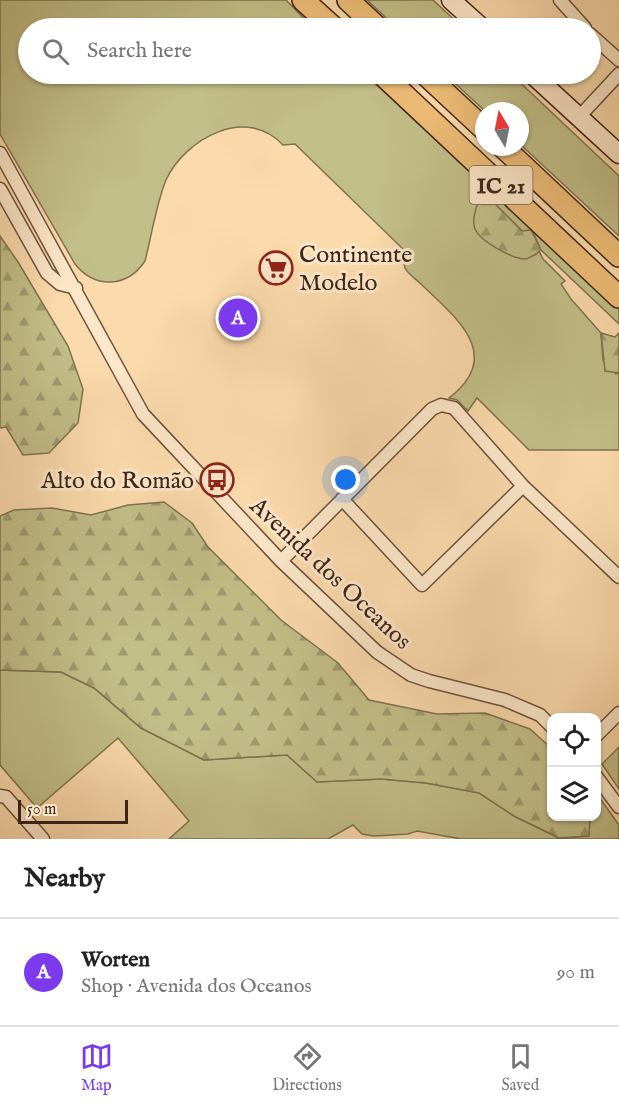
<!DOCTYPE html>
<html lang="en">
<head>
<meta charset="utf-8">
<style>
	:root { --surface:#fff; --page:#f2f2f2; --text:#222; --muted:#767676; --line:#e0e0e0; --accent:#7c3aed }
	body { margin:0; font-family:"IM FELL English",serif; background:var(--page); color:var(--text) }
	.controls { position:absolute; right:18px; bottom:18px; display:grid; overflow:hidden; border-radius:12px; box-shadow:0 2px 4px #0004 }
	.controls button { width:54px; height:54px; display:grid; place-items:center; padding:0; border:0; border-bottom:2px solid var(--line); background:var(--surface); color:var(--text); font:30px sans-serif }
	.compass { position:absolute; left:475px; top:102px; width:54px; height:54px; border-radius:50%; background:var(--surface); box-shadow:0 2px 4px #0004; rotate:350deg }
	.scale { position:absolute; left:18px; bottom:15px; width:110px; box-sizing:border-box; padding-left:6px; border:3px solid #3d251a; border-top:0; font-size:16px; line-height:21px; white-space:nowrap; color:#3d251a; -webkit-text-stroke:4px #fce7c9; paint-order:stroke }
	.you { position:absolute; left:346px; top:480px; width:21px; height:21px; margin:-15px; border:4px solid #fff; border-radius:50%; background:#1a73e8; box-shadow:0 0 0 9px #1a73e833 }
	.badge { display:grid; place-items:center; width:39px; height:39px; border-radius:50%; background:var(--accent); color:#fff; font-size:20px; font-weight:700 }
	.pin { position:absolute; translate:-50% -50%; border:3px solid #fff; box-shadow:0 2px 6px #0006 }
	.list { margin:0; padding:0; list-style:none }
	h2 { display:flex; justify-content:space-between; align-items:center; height:78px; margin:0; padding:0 24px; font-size:26px }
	h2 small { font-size:20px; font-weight:400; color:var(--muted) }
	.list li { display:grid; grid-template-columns:39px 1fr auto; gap:18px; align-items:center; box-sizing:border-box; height:108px; padding:0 24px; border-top:2px solid var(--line) }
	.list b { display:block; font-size:22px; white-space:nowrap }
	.list p { margin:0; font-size:20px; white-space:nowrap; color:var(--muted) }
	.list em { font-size:20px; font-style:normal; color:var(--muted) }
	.icon { flex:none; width:33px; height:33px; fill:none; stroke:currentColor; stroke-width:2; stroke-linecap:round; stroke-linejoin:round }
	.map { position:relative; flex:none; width:619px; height:839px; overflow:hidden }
	.search { position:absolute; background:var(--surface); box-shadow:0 2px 4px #0004; left:18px; right:18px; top:18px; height:66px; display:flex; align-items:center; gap:15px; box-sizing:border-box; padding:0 21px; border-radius:33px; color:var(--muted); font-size:22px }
	.sheet { height:186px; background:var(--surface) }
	nav { display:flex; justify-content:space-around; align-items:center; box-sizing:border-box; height:84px; border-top:2px solid var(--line); background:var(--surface); font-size:16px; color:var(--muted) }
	nav a { display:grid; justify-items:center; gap:3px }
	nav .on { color:var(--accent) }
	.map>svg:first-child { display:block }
</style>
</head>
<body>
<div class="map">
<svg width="619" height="839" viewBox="0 0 619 839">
	<defs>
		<pattern id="forest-firs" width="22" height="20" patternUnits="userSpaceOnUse" patternTransform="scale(1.5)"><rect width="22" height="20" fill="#c2be87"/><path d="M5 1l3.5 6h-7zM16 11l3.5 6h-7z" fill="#9f9a6e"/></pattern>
	</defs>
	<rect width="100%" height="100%" fill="#fbdaac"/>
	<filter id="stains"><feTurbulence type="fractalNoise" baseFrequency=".00333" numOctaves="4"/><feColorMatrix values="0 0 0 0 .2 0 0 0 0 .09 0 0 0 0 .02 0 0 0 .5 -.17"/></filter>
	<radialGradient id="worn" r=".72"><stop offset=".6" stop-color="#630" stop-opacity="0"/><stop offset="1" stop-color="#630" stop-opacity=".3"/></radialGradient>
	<path fill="#c2be87" stroke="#807250" stroke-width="1.5" d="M 0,0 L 286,0 L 313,28 L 28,28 L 28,74 L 365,74 L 483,184 L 480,188 L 486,195 L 485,199 L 535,255 L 539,251 L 543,259 L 565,281 L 561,284 L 571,299 L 601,333 L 603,360 L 616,374 L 619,373 L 619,450 L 529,450 L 477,398 L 468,411 L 457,400 L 449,398 C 505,355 456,318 422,285 C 417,280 408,274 405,268 C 403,263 404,255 403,249 L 295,144 L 283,145 C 246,105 185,139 166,180 C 157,201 151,238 145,261 C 127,288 95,289 75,264 L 0,134 Z
		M 367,0 L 433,0 L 463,28 L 397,28 Z
		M 445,74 L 511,74 L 619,176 L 619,236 L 520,144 L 520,111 L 485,111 Z
		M 498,197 L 619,309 L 619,324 L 541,250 L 532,230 L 522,231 L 492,201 Z
		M 0,670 L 61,672 L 94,688 L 141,728 L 204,760 L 287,755 L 317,782 L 381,779 L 426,783 L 480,793 L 514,816 L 559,838 L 588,836 L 590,817 L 596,816 L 597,794 L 619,825 L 619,839 L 461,839 L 417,831 L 408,834 L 374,836 L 362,834 L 353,825 L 328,839 L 169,839 L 189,821 L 118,738 L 37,808 L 0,765 Z
		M 619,747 L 619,789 L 602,764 Z"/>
	<path fill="url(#forest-firs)" stroke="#807250" stroke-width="1.5" d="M 486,195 L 522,231 L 531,230 L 541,250 C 536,254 530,259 524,259 C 511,258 480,241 475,229 C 472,221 475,209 479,201 L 485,199 Z
		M 0,236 L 18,262 L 68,346 L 83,389 L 78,423 L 49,453 L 23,455 L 6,427 L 0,428 Z
		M 601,333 L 615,337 L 619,333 L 619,373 L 605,371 Z
		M 164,502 L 192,523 L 208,547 L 281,620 L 338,663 L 369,700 L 437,714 L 485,713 L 530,729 L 551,748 L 552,816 L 590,817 L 589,836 L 559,838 L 514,816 L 479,793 L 426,783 L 381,779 L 317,782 L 287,755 L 204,760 L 141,728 L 94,688 L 61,672 L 0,670 L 0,516 L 14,510 L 52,508 L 91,515 L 128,505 Z"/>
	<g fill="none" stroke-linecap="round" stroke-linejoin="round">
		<defs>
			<path id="minor" d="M 560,0 L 585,28
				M 590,34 L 619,60
				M 579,117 L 619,74
				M 0,153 L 143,414 L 281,561 L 377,652 L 411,675 L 429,681 L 505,700 L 540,715 L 552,727
				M 0,189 L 47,273 L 60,284 L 76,288
				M 342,499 L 422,585 L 523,486
				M 281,561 L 432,409 L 441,405 L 454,408 L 523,486 L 619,577
				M 596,736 L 619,713
				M 596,776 L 619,807
				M 0,796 L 6,797 L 43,839"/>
			<path id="secondary" d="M 451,0 L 482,28
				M 532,74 L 619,154"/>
			<path id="trunk" d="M 303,0 L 334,28
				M 348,0 L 378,28
				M 382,74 L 619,297
				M 425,74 L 484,129
				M 503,147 L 619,256"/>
		</defs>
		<use href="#minor" stroke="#6c523e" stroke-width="15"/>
		<use href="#secondary" stroke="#3d251a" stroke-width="21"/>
		<use href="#trunk" stroke="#3d251a" stroke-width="24"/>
		<use href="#minor" stroke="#fce7c9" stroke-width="12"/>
		<use href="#secondary" stroke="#fce7c9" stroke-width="18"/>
		<use href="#trunk" stroke="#eebd76" stroke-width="21"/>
	</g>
	<defs>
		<symbol id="supermarket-ring" viewBox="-11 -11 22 22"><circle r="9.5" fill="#fce7c9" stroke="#8f2418" stroke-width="1.5"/><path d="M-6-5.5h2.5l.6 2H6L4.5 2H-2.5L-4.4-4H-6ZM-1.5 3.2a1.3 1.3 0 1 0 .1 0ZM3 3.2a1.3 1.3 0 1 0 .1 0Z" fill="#8f2418"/></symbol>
		<symbol id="bus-ring" viewBox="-11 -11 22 22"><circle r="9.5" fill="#fce7c9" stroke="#8f2418" stroke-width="1.5"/><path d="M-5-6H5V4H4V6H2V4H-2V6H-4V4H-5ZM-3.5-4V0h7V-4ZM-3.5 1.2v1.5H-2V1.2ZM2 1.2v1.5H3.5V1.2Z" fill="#8f2418"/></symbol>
	</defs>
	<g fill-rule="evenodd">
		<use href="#supermarket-ring" x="257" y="249" width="38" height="38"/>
		<use href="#bus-ring" x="198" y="461" width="38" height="38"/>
	</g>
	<g text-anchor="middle" stroke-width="6" stroke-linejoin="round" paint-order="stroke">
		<rect fill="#fce7c9" stroke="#765f4e" stroke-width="1.5" x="469.5" y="166" width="63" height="38" rx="4.5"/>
		<g font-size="22" font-weight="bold" fill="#3d251a">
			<text x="501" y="193">IC 21</text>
		</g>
		<g font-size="24" fill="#3d251a" stroke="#fce7c9" text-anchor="start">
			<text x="299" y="262">Continente<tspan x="299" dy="28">Modelo</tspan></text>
			<text x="194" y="488" text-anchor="end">Alto do Romão</text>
		</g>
		<g font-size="24" fill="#3d251a" stroke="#fce7c9">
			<text transform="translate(331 573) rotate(43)" y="8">Avenida dos Oceanos</text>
		</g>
	</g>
	<rect width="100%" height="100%" filter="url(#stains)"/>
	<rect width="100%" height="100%" fill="url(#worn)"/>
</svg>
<div class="controls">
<button><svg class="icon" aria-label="locate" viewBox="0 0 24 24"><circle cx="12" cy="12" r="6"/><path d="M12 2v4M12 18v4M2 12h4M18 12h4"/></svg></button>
<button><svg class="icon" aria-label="layers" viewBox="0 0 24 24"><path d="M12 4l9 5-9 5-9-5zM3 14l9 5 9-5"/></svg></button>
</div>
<svg class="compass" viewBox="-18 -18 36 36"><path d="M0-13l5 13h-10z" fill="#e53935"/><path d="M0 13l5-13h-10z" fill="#767676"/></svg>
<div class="scale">50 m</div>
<div class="you"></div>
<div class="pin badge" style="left:238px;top:318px">A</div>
<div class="search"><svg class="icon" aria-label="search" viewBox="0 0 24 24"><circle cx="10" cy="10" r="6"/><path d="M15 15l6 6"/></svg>Search here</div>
</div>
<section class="sheet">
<h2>Nearby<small></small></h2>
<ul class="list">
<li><span class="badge">A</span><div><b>Worten</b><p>Shop · Avenida dos Oceanos</p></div><em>90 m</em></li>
</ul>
</section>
<nav>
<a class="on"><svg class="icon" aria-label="map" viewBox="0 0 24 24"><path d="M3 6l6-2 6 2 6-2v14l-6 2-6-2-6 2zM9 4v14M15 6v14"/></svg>Map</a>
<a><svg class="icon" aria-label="directions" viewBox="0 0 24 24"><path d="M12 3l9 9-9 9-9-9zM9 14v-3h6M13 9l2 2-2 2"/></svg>Directions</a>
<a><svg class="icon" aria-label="saved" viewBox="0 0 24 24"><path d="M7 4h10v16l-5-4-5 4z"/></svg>Saved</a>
</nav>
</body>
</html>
